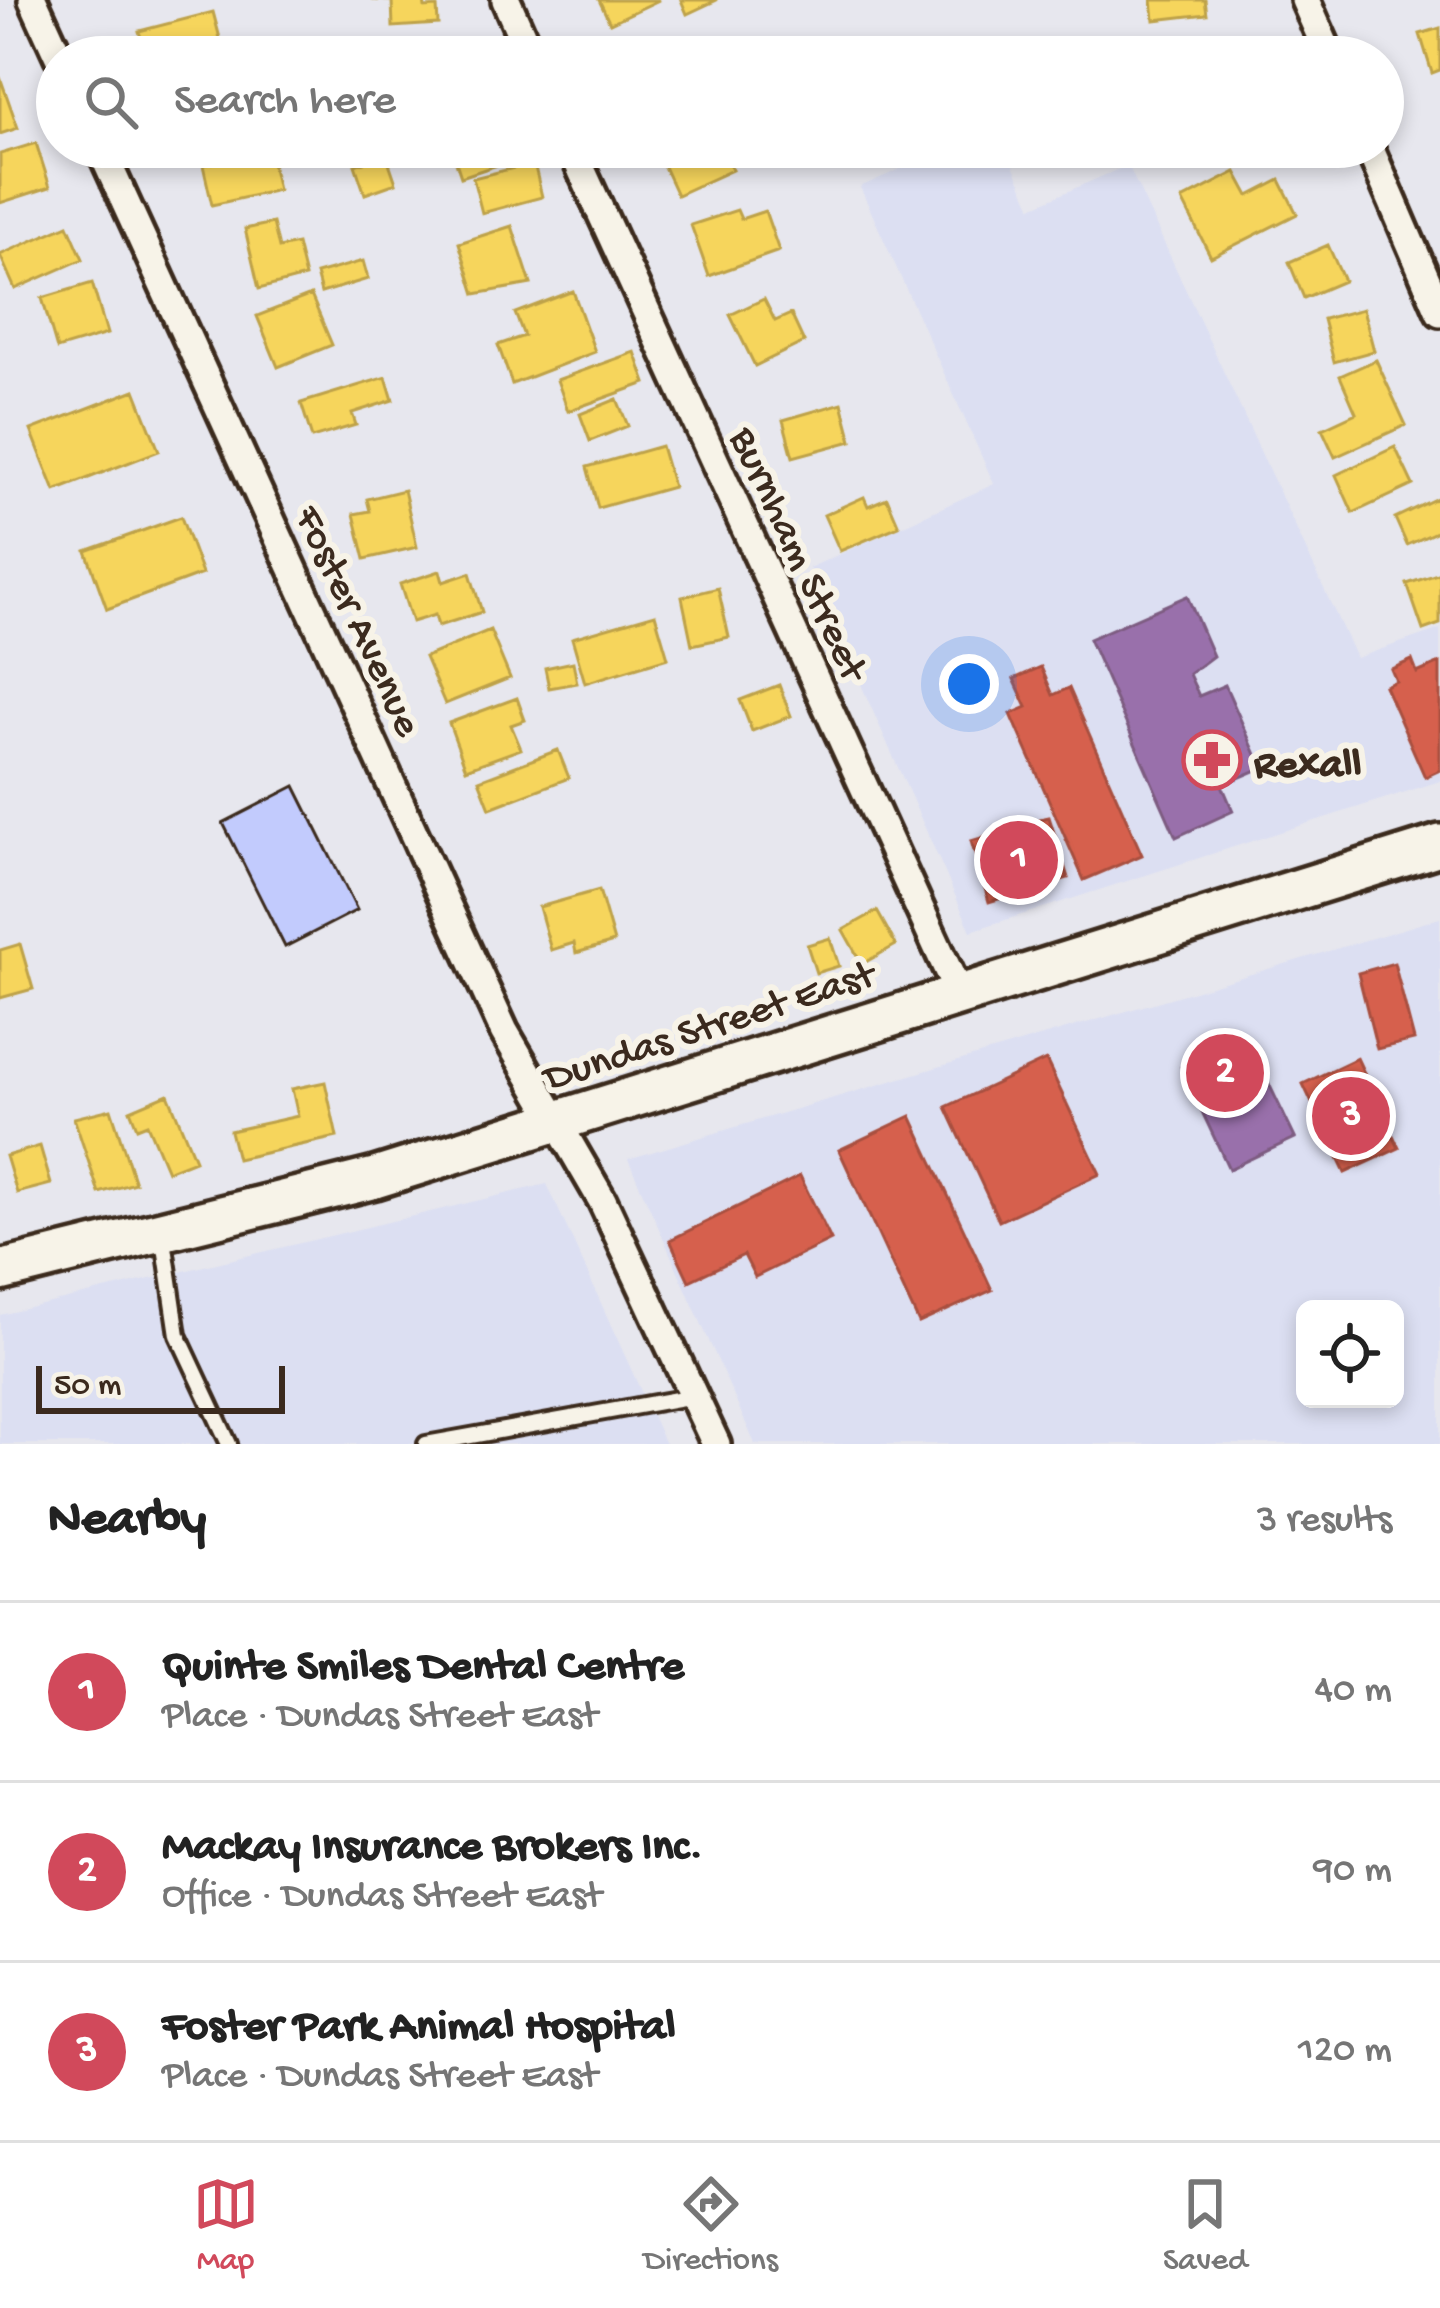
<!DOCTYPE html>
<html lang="en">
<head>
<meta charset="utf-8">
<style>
	:root { --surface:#fff; --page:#f6f6f6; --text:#222; --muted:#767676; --line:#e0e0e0; --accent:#d1495b }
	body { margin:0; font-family:"Gochi Hand",sans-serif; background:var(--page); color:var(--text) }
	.controls { position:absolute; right:36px; bottom:36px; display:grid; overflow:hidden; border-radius:18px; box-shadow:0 6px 18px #0003 }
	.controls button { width:108px; height:108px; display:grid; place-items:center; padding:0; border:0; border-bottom:3px solid var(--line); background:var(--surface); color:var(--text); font:60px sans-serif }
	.scale { position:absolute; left:36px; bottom:30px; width:249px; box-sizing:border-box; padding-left:12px; border:6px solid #3b2a1e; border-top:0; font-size:33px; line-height:42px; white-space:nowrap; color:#3b2a1e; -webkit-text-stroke:9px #f7f3e8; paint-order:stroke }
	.you { position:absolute; left:969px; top:684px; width:42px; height:42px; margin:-30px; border:9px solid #fff; border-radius:50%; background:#1a73e8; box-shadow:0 0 0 18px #1a73e833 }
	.badge { display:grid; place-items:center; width:78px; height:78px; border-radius:50%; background:var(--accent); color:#fff; font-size:39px; font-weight:700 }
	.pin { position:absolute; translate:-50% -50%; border:6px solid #fff; box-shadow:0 3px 12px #0006 }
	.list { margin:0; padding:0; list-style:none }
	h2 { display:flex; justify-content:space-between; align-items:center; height:156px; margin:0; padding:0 48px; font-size:51px }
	h2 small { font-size:39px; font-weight:400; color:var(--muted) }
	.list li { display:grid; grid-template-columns:78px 1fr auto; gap:36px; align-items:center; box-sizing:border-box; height:180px; padding:0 48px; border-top:3px solid var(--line) }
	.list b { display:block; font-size:45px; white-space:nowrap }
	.list p { margin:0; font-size:39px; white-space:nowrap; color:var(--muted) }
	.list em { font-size:39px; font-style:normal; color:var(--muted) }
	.icon { flex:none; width:66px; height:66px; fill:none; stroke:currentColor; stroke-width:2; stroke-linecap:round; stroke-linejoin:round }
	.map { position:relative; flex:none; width:1440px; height:1444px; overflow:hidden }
	.search { position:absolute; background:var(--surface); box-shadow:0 6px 18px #0003; left:36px; right:36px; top:36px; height:132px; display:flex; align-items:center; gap:30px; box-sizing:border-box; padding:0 42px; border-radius:66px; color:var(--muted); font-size:45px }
	.sheet { height:696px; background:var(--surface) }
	nav { display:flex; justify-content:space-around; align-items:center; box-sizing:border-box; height:168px; border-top:3px solid var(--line); background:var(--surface); font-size:33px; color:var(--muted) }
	nav a { display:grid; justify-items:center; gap:6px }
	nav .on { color:var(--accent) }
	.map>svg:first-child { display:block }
</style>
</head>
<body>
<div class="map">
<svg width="1440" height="1444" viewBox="0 0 1440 1444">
	<rect width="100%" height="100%" fill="#e7e7ee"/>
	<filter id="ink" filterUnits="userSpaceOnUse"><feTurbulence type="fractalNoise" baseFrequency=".00833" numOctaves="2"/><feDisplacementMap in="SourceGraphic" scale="24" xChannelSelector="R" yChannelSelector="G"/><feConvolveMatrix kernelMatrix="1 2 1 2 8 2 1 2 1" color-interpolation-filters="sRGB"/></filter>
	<g filter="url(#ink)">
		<path fill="#dcdff2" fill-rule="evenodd" d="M 950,147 L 1005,147 L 1032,207 L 1128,165 L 1356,658 L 1440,629 L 1440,781 L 971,931 L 809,568 L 994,484 L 860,187 Z
			M 1440,918 L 1440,1444 L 755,1444 L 628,1159 ZM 1305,1309 L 1395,1309 L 1395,1399 L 1305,1399 Z
			M 547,1184 L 665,1444 L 0,1444 L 0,1315 Z"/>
		<path fill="#f6d55c" stroke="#bea249" stroke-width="3" d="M 371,0 L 424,0 L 425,8 L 437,7 L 438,24 L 393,27 L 392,1 Z
			M 599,0 L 659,0 L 610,23 Z
			M 681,0 L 717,0 L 687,14 Z
			M 1152,0 L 1205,0 L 1207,14 L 1154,20 Z
			M 213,12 L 225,57 L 146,57 L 139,31 Z
			M 1440,28 L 1440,70 L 1432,73 L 1420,34 Z
			M 659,39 L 667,57 L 626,57 L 625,54 Z
			M 460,41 L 468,57 L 427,57 Z
			M 0,77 L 18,128 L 0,134 Z
			M 36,143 L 50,187 L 0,203 L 0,154 Z
			M 451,147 L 521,147 L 524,156 L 461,177 Z
			M 655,147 L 722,147 L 732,170 L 677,195 Z
			M 269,150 L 278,190 L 212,205 L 203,165 Z
			M 386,154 L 396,183 L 365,194 L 355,165 Z
			M 534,163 L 542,197 L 482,213 L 473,178 Z
			M 1236,172 L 1249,196 L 1280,180 L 1297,214 L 1211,257 L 1182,200 Z
			M 737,210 L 741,219 L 765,211 L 779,251 L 709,276 L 691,225 Z
			M 273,223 L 279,248 L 297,244 L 305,277 L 259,289 L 245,229 Z
			M 68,225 L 83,259 L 15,289 L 0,255 Z
			M 512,226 L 531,284 L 475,294 L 459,243 Z
			M 1328,245 L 1344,281 L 1304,298 L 1289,262 Z
			M 363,261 L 368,279 L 321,293 L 316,274 Z
			M 92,283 L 107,334 L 57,349 L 42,298 Z
			M 573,291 L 595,352 L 512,384 L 498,345 L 524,336 L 515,313 Z
			M 311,295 L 332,345 L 278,367 L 257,316 Z
			M 764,299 L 775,321 L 791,314 L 804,342 L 755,366 L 730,315 Z
			M 1363,309 L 1374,351 L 1334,362 L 1323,319 Z
			M 635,352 L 646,383 L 568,411 L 557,380 Z
			M 1376,360 L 1406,425 L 1335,457 L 1322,429 L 1356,413 L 1340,376 Z
			M 386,377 L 393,400 L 352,413 L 356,425 L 312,438 L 301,403 Z
			M 135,390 L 159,451 L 55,491 L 31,430 Z
			M 617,399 L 628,426 L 590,441 L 580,414 Z
			M 842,403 L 852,441 L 793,457 L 783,420 Z
			M 661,446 L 673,487 L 598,508 L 587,467 Z
			M 1395,447 L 1413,485 L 1353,513 L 1336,475 Z
			M 404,490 L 417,547 L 365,559 L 354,514 L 370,511 L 367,499 Z
			M 864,497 L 868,506 L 887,498 L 899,526 L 840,551 L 824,515 Z
			M 1437,498 L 1440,530 L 1407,545 L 1395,518 Z
			M 181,517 L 202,574 L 107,609 L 86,551 Z
			M 440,571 L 443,582 L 470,573 L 482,612 L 438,626 L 435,615 L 412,622 L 400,584 Z
			M 1440,573 L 1440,624 L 1423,630 L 1407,584 Z
			M 718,588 L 729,637 L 692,645 L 682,597 Z
			M 655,614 L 668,658 L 585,683 L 572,638 Z
			M 490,630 L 510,678 L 445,704 L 425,657 Z
			M 573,662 L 577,683 L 549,688 L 545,668 Z
			M 779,685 L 791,716 L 752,731 L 740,700 Z
			M 517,698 L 525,720 L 511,725 L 521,749 L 466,769 L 449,723 Z
			M 558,750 L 569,778 L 490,808 L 479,780 Z
			M 599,890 L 614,942 L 576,953 L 574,943 L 551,950 L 539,907 Z
			M 877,911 L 896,945 L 862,964 L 843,930 Z
			M 830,938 L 839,966 L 816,973 L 807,945 Z
			M 20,944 L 33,989 L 0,998 L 0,950 Z
			M 325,1082 L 337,1137 L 237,1159 L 230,1131 L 298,1116 L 292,1089 Z
			M 168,1094 L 195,1160 L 167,1171 L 147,1124 L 137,1128 L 130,1110 Z
			M 111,1109 L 135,1183 L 99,1193 L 74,1118 Z
			M 40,1146 L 51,1184 L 17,1193 L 6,1156 Z"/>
		<path fill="#d6604d" stroke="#a8503f" stroke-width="3" d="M 1412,660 L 1417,673 L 1440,663 L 1440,770 L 1425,777 L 1385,686 L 1396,681 L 1391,669 Z
			M 1041,667 L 1053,695 L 1069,688 L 1142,855 L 1084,880 L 1011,714 L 1027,707 L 1014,679 Z
			M 1049,817 L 1068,878 L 989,902 L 971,841 L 995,834 L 993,829 Z
			M 1394,963 L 1414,1040 L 1377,1049 L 1358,973 Z
			M 1357,1058 L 1399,1148 L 1345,1173 L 1303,1084 Z
			M 1046,1060 L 1100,1174 L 999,1221 L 946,1107 Z
			M 911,1116 L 992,1290 L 919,1323 L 839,1150 Z
			M 800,1176 L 831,1240 L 755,1277 L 744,1255 L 689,1281 L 670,1240 Z"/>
		<path fill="#9970ab" stroke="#7d5b81" stroke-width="3" d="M 1187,596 L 1213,656 L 1189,674 L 1199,696 L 1225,685 L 1262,768 L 1222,785 L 1233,811 L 1176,837 L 1089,639 Z
			M 1246,1036 L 1295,1138 L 1229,1169 L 1181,1067 Z"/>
		<path fill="#c2cbfd" stroke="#3b2a1e" stroke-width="3" d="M 295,786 L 357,910 L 285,947 L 223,823 Z"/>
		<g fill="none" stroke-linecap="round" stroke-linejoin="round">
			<defs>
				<path id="service" d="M 163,1233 L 178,1335 L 229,1444
					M 426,1444 L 694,1396"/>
				<path id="minor" d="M 33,0 L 59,57
					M 506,0 L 531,57
					M 1305,0 L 1330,57
					M 100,147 L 504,1031 L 602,1200 L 716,1444
					M 571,147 L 958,992
					M 1369,147 L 1440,312"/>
				<path id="primary" d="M 0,1271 L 375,1178 L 1440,845"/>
			</defs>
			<use href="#service" stroke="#3b2a1e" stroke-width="22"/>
			<use href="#minor" stroke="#3b2a1e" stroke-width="36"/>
			<use href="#primary" stroke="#3b2a1e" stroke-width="48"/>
			<use href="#service" stroke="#f7f3e8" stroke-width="14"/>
			<use href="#minor" stroke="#f7f3e8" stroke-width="27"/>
			<use href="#primary" stroke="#f7f3e8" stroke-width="39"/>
		</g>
	</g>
	<defs>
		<symbol id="pharmacy-ring" viewBox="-11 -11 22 22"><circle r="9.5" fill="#f7f3e8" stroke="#d1495b" stroke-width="1.5"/><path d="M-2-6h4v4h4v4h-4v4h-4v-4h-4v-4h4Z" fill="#d1495b"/></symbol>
	</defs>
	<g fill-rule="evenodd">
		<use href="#pharmacy-ring" x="1179" y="727" width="66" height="66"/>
	</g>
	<g text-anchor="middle" stroke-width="12" stroke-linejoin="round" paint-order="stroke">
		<g font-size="42" fill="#3b2a1e" stroke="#f7f3e8">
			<text transform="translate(802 552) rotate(65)" y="15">Burnham Street</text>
			<text transform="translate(362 619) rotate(65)" y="15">Foster Avenue</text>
			<text transform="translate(708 1022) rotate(-18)" y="15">Dundas Street East</text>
		</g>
		<g font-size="42" font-weight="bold" fill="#3b2a1e" stroke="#f7f3e8" text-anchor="start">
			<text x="1254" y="775">Rexall</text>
		</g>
	</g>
</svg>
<div class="controls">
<button><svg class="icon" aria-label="locate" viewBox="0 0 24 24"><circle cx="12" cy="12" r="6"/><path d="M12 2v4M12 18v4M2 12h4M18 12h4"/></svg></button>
</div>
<div class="scale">50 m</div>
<div class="you"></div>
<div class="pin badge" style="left:1019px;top:860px">1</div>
<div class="pin badge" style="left:1225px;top:1073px">2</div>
<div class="pin badge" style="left:1351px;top:1116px">3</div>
<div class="search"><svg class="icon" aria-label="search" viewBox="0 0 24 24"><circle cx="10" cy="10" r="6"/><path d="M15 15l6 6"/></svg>Search here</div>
</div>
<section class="sheet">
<h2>Nearby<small>3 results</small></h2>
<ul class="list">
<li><span class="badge">1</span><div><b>Quinte Smiles Dental Centre</b><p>Place · Dundas Street East</p></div><em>40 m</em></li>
<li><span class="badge">2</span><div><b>Mackay Insurance Brokers Inc.</b><p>Office · Dundas Street East</p></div><em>90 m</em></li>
<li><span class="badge">3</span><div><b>Foster Park Animal Hospital</b><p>Place · Dundas Street East</p></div><em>120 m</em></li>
</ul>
</section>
<nav>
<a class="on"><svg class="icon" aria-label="map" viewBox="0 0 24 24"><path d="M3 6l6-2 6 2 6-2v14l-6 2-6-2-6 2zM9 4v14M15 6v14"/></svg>Map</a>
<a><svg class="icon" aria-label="directions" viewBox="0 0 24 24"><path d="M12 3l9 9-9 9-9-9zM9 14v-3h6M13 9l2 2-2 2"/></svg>Directions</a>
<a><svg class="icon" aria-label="saved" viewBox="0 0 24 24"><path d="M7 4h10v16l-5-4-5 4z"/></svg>Saved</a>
</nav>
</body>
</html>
